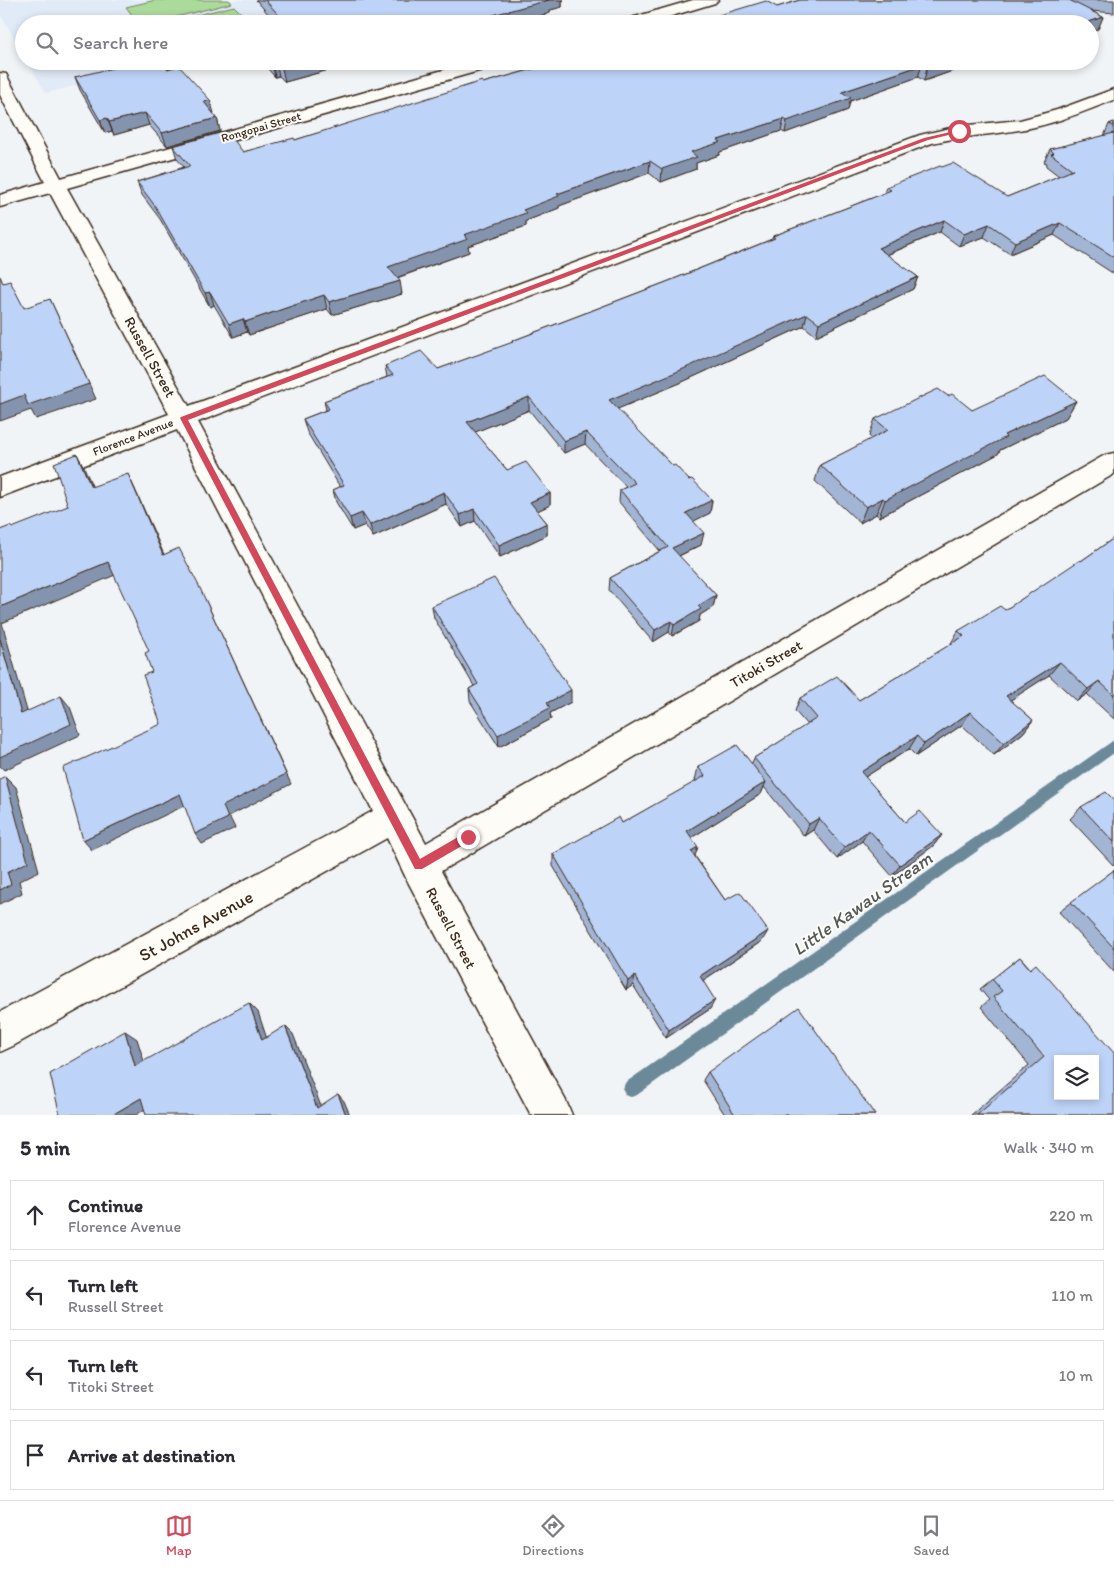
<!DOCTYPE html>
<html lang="en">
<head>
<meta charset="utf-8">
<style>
	:root { --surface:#fff; --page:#f2f2f3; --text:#2b2b33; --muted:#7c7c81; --line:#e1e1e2; --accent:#d1495b }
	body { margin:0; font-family:Itim,sans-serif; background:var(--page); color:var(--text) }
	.controls { position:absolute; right:15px; bottom:15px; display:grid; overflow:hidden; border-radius:0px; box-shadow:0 2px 8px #0003 }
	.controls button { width:45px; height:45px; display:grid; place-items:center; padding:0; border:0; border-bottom:1px solid var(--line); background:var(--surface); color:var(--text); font:25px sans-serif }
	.stop { position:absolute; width:15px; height:15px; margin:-11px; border:4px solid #d1495b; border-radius:50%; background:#fff }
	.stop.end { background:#d1495b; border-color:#fff; box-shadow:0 1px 5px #0008 }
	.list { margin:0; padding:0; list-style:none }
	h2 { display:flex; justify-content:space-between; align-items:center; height:65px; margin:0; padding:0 20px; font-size:21px }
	h2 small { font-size:16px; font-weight:400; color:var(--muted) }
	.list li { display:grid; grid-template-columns:32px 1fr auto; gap:15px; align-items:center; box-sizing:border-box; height:70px; margin:0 10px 10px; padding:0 10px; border:1px solid var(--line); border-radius:0px }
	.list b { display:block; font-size:19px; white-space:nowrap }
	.list p { margin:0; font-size:16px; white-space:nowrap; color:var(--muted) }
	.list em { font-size:16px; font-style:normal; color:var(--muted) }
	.icon { flex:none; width:28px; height:28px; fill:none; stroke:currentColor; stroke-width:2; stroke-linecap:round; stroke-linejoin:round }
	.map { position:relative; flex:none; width:1114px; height:1115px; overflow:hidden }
	.search { position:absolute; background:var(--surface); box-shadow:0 2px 8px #0003; left:15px; right:15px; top:15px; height:55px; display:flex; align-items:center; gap:12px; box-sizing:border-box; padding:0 18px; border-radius:28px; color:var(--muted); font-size:19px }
	.sheet { height:385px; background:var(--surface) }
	nav { display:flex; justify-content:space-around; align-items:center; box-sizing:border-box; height:70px; border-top:1px solid var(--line); background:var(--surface); font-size:14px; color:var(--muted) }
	nav a { display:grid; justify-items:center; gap:2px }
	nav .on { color:var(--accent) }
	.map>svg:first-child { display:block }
</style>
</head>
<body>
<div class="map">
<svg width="1114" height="1115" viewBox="0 0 1114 1115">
	<rect width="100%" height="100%" fill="#f0f4f7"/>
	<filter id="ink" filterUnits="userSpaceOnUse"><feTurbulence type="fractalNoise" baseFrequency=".02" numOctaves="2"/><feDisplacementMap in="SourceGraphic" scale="10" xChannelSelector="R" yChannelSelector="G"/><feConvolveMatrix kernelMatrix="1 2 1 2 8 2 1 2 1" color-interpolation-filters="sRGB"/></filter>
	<g filter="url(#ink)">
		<path fill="#e1eaf7" d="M 0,0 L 420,0 L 325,24 L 24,24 L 24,55 L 0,14 Z
			M 27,61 L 175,61 L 46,93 Z"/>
		<path fill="#abdb9b" stroke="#73825c" d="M 156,0 L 229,0 L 232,3 L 148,24 L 139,24 L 126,7 Z
			M 234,6 L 252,24 L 161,24 Z"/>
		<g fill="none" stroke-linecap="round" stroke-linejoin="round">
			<path fill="#6c899a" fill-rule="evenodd" d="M 1114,740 L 1114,753 L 637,1095 L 631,1097 L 625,1095 L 623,1089 L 625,1083 Z"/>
			<defs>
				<path id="minor" d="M 693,0 L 718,0 L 715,3 L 645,24 L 619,24 L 621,21 Z
					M 475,61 L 502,61 L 500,65 L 67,188 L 189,406 L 920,135 L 959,126 L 1020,120 L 1057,110 L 1114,89 L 1114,100 C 1083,112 1052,125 1019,130 C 990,135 961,136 932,143 L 198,422 L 426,843 L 1105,455 L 1114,453 L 1114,474 L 441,871 L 566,1101 L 572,1115 L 531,1115 L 406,878 L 387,838 L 13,1046 L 0,1052 L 0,1012 L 373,811 L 177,430 L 0,497 L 0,477 L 169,414 L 50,193 L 0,207 L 0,195 L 45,182 L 0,95 L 0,73 L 6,74 L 8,78 L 61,178 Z"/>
			</defs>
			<use href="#minor" stroke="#3b2a1e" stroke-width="3"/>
			<use href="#minor" fill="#fdfcf7" fill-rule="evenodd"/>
		</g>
		<path fill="#a3b5d5" stroke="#3b2a1e" d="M 256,0 L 564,0 L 562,1 L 562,7 L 550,10 L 550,13 L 512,24 L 277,24 Z
			M 800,0 L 1114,0 L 1114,13 L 1091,11 L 1103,17 L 1098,29 L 1090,31 L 1090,24 L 777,7 Z
			M 261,61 L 361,61 L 285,82 L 279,76 L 275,77 Z
			M 562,61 L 981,61 L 924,81 L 918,77 L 850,101 L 848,110 L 785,133 L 781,131 L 720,152 L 719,155 L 696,163 L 696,169 L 661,182 L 649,173 L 559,206 L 559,208 L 526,221 L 526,226 L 468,246 L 469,252 L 397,278 L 402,294 L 332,315 L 327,309 L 249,335 L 247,332 L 233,337 L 214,305 L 210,307 L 160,219 L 142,195 L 137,182 L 184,167 L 177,159 L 173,146 L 243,152 L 295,140 L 483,83 Z
			M 167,69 L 214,113 L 212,113 L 217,118 L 220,131 L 167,146 L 149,125 L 114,135 L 112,131 L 105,133 L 80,90 L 75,77 Z
			M 1114,122 L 1114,274 L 1054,235 L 1010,254 L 984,237 L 959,246 L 940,232 L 887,255 L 918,277 L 913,289 L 816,336 L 804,326 L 680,383 L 617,409 L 673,466 L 712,500 L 710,513 L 693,521 L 701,545 L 679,556 L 716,595 L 713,607 L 700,615 L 699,621 L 672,636 L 669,632 L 653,642 L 609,590 L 610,578 L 660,551 L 619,502 L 620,490 L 626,487 L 585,444 L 564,453 L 529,410 L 475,432 L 507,470 L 550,493 L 550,505 L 537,511 L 547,523 L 547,535 L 500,557 L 475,521 L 462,527 L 446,504 L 373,537 L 365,525 L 353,530 L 336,502 L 333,490 L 340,487 L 307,432 L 303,419 L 326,410 L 324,401 L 387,377 L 385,366 L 438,369 L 512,343 L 512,341 L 669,281 L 772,239 L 773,236 L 872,198 L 884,193 L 886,187 L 1007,197 L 1059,176 L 1046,166 L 1047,163 L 1044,162 L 1050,149 L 1104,136 L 1109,124 Z
			M 948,396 L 972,410 L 1076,401 L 1066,418 L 1000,450 L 998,454 L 879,517 L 876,514 L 860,523 L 815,481 L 820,465 L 872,439 L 869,436 L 875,419 Z
			M 1114,538 L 1114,719 L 1087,694 L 1077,701 L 1049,675 L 1010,700 L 1033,720 L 1023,733 L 994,755 L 962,725 L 916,756 L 909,749 L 865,777 L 905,822 L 942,835 L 933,846 L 892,876 L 862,841 L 837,859 L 813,830 L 804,836 L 764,787 L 761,794 L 691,838 L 695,856 L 725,900 L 762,941 L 702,981 L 710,1009 L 666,1038 L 633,985 L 626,990 L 553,866 L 553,854 L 622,823 L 696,782 L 695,781 L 698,767 L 752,763 L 754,758 L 807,725 L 795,711 L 800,698 L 859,700 L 950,645 L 958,631 L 1005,610 L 1081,561 Z
			M 432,606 L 571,702 L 550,713 L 551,719 L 499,747 L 470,701 L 469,689 L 474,686 L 434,618 Z
			M 1114,800 L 1114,866 L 1070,819 L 1081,807 Z
			M 1114,870 L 1114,972 L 1059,912 Z
			M 1020,957 L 1030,968 L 1114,1115 L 971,1115 L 1029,1065 L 981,1007 L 989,1000 L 980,989 Z
			M 708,1072 L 875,1115 L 725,1115 L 703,1080 Z"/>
		<path fill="#8594ae" stroke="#3b2a1e" d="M 546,0 L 564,0 L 562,1 L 562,7 L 550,10 L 550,13 L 512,24 L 467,24 L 467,22 Z
			M 1103,17 L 1098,29 L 1090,31 L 1090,24 L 1083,24 Z
			M 463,19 L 464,24 L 445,24 Z
			M 308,61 L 361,61 L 285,82 L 282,68 Z
			M 948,61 L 981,61 L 924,81 L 927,68 Z
			M 276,62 L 279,76 L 275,77 L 272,63 Z
			M 922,65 L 918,77 L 850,101 L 848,110 L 785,133 L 787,121 L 842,92 Z
			M 210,100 L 214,113 L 207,115 L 204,102 Z
			M 145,113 L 149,125 L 114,135 L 109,122 Z
			M 107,118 L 112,131 L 105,133 L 100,120 Z
			M 217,118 L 220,131 L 167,146 L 162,133 Z
			M 784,119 L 781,131 L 720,152 L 719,155 L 696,163 L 696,169 L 661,182 L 662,169 L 691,152 L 718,140 Z
			M 650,161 L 649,173 L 559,206 L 559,208 L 526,221 L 526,226 L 468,246 L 469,252 L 390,280 L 388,267 L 523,210 L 557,194 Z
			M 944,220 L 940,232 L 874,260 L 878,248 Z
			M 1060,223 L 1054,235 L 1010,254 L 1015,242 Z
			M 989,224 L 984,237 L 959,246 L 964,234 Z
			M 918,277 L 913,289 L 816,336 L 819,323 Z
			M 400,281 L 402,294 L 332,315 L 329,302 Z
			M 210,292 L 214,305 L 210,307 L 205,293 Z
			M 324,295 L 327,309 L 249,335 L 245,322 Z
			M 50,299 L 96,399 L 36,419 L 31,410 L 0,421 L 0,404 Z
			M 807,314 L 804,326 L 680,383 L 608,413 L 609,400 Z
			M 243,319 L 247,332 L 233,337 L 229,324 Z
			M 529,397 L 529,410 L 468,435 L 467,422 Z
			M 1076,401 L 1066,418 L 1000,450 L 998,454 L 879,517 L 885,500 L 1004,435 Z
			M 586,432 L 585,444 L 564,453 L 564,441 Z
			M 77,454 L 84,467 L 98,500 L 91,487 Z
			M 128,474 L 134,487 L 170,568 L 163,555 Z
			M 444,492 L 446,504 L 373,537 L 370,525 Z
			M 550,493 L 550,505 L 531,514 L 530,502 Z
			M 883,498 L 876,514 L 860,523 L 866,507 Z
			M 712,500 L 710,513 L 684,526 L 686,513 Z
			M 474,509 L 475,521 L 462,527 L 460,515 Z
			M 362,513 L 365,525 L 353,530 L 350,518 Z
			M 547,523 L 547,535 L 500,557 L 499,545 Z
			M 704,533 L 701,545 L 670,560 L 672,548 Z
			M 108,562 L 115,575 L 2,623 L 31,725 L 21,714 L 0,639 L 0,607 Z
			M 716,595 L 713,607 L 700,615 L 699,621 L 672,636 L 674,625 L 698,606 Z
			M 205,599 L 291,784 L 229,816 L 235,828 L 202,844 L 195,834 L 223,806 Z
			M 671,621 L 669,632 L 653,642 L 655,630 Z
			M 1060,662 L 1049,675 L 997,709 L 1006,696 Z
			M 1099,681 L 1087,694 L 1077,701 L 1088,689 Z
			M 571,690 L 571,702 L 550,713 L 551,719 L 499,747 L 498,735 L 547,703 Z
			M 61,696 L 70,707 L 80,735 L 4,770 L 0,766 L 0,757 Z
			M 970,712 L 962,725 L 916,756 L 924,744 Z
			M 1033,720 L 1023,733 L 994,755 L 1004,743 Z
			M 917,736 L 909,749 L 854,784 L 861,772 Z
			M 5,776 L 16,787 L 39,871 L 19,881 L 22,893 L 0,904 L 0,890 L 7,872 Z
			M 766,782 L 761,794 L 683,843 L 687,831 Z
			M 180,794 L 188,804 L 92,850 L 83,840 Z
			M 819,818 L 813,830 L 804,836 L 809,824 Z
			M 869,830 L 862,841 L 837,859 L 844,848 Z
			M 942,835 L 933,846 L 892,876 L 900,865 Z
			M 698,847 L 694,859 L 691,851 Z
			M 768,931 L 762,941 L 696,985 L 700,976 Z
			M 635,976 L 633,985 L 626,990 L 628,981 Z
			M 715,1000 L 710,1009 L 666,1038 L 669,1030 Z
			M 249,1003 L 258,1012 L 270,1048 L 262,1040 Z
			M 285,1026 L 293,1034 L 324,1114 L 317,1108 Z
			M 125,1031 L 137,1039 L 148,1074 L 135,1066 Z
			M 338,1094 L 344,1101 L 350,1115 L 346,1115 Z
			M 141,1098 L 153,1104 L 136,1115 L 112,1115 Z"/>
		<path fill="#bed3f8" stroke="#3b2a1e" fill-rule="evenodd" d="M 265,0 L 549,0 L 467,22 L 463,19 L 445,24 L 287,24 Z
			M 800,0 L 1069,0 L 1103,17 L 1083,24 L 689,24 L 766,1 L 777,7 Z
			M 142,61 L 162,61 L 167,69 L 179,66 L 210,100 L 204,102 L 217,118 L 162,133 L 145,113 L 109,122 L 107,118 L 100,120 L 75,77 Z
			M 270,61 L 308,61 L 282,68 L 276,62 L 272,63 Z
			M 562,61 L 948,61 L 927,68 L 922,65 L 842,92 L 851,98 L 787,121 L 784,119 L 718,140 L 721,142 L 691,152 L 697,157 L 662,169 L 650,161 L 557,194 L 559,196 L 523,210 L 526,213 L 464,235 L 468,239 L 388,267 L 400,281 L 329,302 L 324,295 L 245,322 L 243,319 L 229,324 L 210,292 L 205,293 L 155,206 L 137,182 L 190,166 L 173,146 L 227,131 L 243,152 L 294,138 L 295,140 L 482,81 L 483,83 Z
			M 1114,122 L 1114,126 L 1109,124 Z
			M 1114,133 L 1114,257 L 1060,223 L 1015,242 L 989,224 L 964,234 L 944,220 L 878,248 L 918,277 L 819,323 L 807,314 L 681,370 L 609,400 L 673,466 L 675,465 L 689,480 L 692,479 L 712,500 L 686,513 L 704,533 L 672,548 L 716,595 L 698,606 L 701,609 L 674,625 L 671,621 L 655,630 L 610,578 L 668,547 L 620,490 L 635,483 L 587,433 L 586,432 L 564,441 L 529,397 L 467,422 L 507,470 L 526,462 L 550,493 L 530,502 L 547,523 L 499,545 L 474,509 L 460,515 L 444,492 L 370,525 L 362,513 L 350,518 L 333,490 L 344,485 L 303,419 L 329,409 L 324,401 L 393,375 L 385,366 L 421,351 L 438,369 L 513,342 L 512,341 L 669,281 L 775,238 L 773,236 L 872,198 L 891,190 L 886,187 L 940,166 L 942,167 L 953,163 L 1007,197 L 1073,170 L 1051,154 L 1054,153 L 1050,149 Z
			M 0,276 L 3,283 L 10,281 L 24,308 L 50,299 L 89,384 L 28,405 L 24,395 L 0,404 Z
			M 1045,376 L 1076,401 L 1004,435 L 1006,437 L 885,500 L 883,498 L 866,507 L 820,465 L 888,430 L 875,419 L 938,389 L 948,396 L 952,394 L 972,410 Z
			M 77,454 L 91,487 L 128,474 L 163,555 L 179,548 L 199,586 L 286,774 L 223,806 L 228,818 L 195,834 L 180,794 L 83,840 L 63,768 L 161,724 L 143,675 L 152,672 L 145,653 L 149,651 L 108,562 L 0,607 L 0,530 L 10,526 L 12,528 L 68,506 L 54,463 Z
			M 1114,538 L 1114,695 L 1099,681 L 1088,689 L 1060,662 L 1006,696 L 1033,720 L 1004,743 L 970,712 L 924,744 L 917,736 L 861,772 L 905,822 L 920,811 L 942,835 L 900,865 L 869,830 L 844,848 L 819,818 L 809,824 L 754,758 L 817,718 L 800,698 L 837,676 L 859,700 L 964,636 L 958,631 L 1000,606 L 1005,610 L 1080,560 L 1081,561 Z
			M 494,578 L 571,690 L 547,703 L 550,708 L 498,735 L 469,689 L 478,684 L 432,606 Z
			M 0,639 L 21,714 L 61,696 L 71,724 L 0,757 Z
			M 737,745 L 766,782 L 687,831 L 698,847 L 691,851 L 725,900 L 740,892 L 768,931 L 700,976 L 715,1000 L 669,1030 L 635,976 L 628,981 L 553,854 L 619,817 L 622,823 L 705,776 L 698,767 Z
			M 5,776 L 28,862 L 7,872 L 11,884 L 0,890 L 0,779 Z
			M 1106,792 L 1114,800 L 1114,842 L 1081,807 Z
			M 1114,870 L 1114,948 L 1071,902 Z
			M 1020,957 L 1030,969 L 1036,964 L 1114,1053 L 1114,1115 L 977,1115 L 1044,1057 L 993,997 L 1002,991 L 992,979 ZM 1058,1059 L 1095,1059 L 1095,1096 L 1058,1096 Z
			M 249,1003 L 262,1040 L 285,1026 L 317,1108 L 338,1094 L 346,1115 L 146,1115 L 141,1098 L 112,1115 L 60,1115 L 50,1074 L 125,1031 L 135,1066 Z
			M 799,1007 L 875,1115 L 735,1115 L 708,1072 Z"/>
	</g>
	<path fill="#d1495b" d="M 959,130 L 961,132 L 928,140 L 188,420 L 420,859 L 465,833 L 472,833 L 472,840 L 422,869 L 415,869 L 180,418 L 181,417 L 924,138 Z"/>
	<g text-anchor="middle" stroke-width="4" stroke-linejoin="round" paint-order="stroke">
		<g font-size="12" fill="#3b2a1e" stroke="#fdfcf7">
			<text transform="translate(261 127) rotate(-16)" y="4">Rongopai Street</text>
			<text transform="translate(133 437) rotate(-21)" y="4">Florence Avenue</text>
		</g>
		<g font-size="15" fill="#3b2a1e" stroke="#fdfcf7">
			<text transform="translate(150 357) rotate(61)" y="5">Russell Street</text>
			<text transform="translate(766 664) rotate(-30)" y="5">Titoki Street</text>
			<text transform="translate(451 928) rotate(62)" y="5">Russell Street</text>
		</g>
		<g font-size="18" fill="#3b2a1e" stroke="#fdfcf7">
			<text transform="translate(196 926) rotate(-29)" y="6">St Johns Avenue</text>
		</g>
		<g font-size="19" font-style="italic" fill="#535a5c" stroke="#fdfcf7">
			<text transform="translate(862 903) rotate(-35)" y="7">Little Kawau Stream</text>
		</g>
	</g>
</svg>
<div class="controls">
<button><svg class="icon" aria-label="layers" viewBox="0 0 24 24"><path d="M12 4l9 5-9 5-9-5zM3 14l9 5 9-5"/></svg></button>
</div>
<div class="stop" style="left:959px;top:131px"></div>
<div class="stop end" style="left:468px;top:837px"></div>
<div class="search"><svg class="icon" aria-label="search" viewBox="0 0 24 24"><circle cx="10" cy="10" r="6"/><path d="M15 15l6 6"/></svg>Search here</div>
</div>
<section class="sheet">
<h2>5 min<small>Walk · 340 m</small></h2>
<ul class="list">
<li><svg class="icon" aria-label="ahead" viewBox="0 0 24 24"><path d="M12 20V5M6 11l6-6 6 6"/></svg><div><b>Continue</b><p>Florence Avenue</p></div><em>220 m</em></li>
<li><svg class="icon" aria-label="left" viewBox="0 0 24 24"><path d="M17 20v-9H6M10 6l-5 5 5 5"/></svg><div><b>Turn left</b><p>Russell Street</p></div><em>110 m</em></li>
<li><svg class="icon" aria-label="left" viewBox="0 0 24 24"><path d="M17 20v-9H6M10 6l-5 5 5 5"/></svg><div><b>Turn left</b><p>Titoki Street</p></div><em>10 m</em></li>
<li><svg class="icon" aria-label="arrive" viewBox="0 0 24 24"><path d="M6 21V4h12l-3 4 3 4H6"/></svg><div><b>Arrive at destination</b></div></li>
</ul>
</section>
<nav>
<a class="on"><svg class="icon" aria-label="map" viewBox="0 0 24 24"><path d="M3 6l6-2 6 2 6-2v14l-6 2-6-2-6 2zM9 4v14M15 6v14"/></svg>Map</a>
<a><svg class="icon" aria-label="directions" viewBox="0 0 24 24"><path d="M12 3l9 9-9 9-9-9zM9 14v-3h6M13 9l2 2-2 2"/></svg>Directions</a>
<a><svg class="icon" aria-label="saved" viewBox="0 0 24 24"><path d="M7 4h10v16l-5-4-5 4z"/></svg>Saved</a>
</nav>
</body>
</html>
